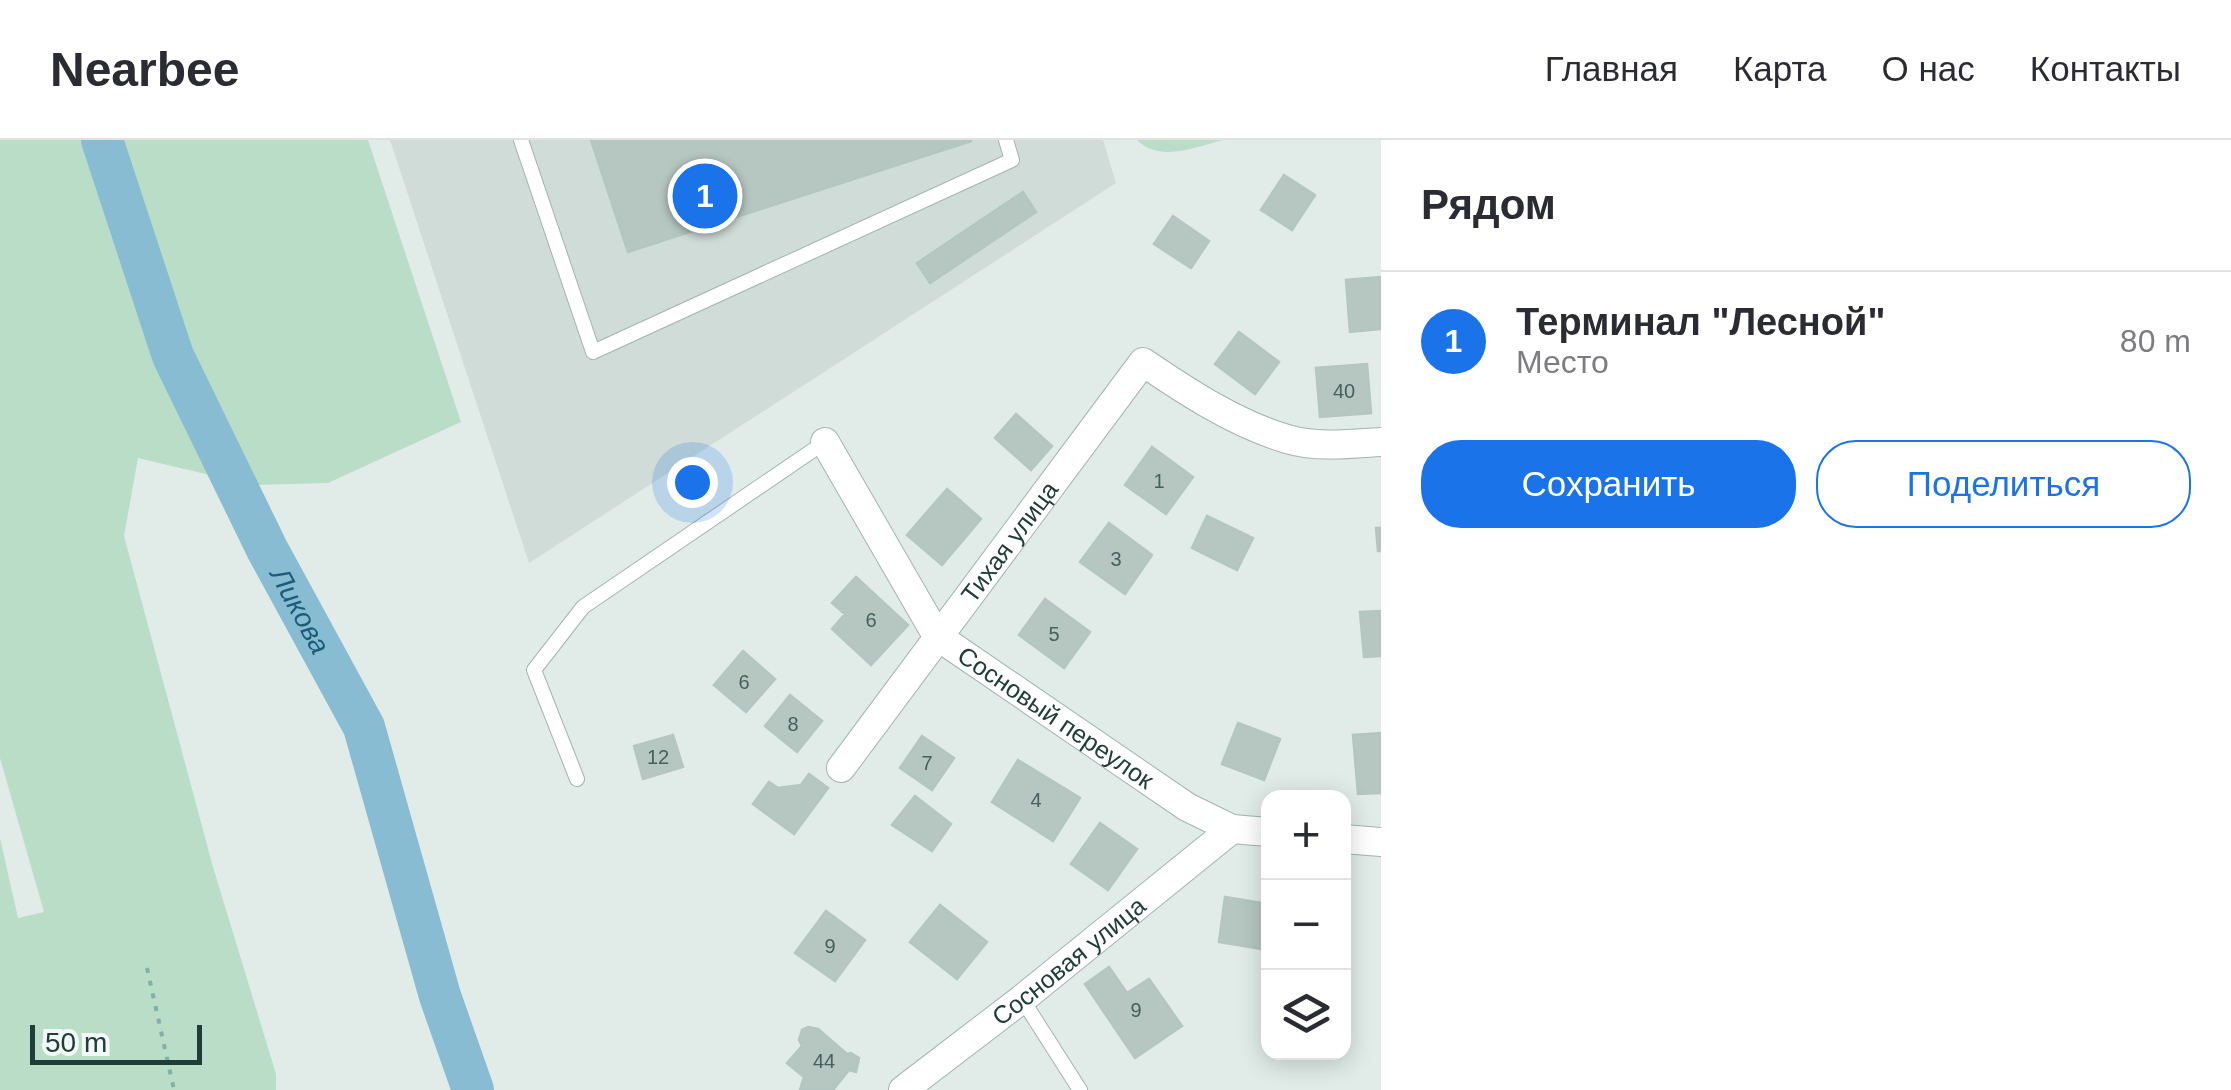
<!DOCTYPE html>
<html lang="ru">
<head>
<meta charset="utf-8">
<style>
	:root { --surface:#fff; --page:#f7f7f7; --text:#2b2b33; --muted:#7c7c81; --line:#e1e1e2; --accent:#1a73e8 }
	body { margin:0; font-family:Helvetica,sans-serif; background:var(--page); color:var(--text) }
	.controls { position:absolute; right:30px; bottom:30px; display:grid; overflow:hidden; border-radius:20px; box-shadow:0 5px 25px #0003 }
	.controls button { width:90px; height:90px; display:grid; place-items:center; padding:0; border:0; border-bottom:2px solid var(--line); background:var(--surface); color:var(--text); font:50px sans-serif }
	.scale { position:absolute; left:30px; bottom:25px; width:172px; box-sizing:border-box; padding-left:10px; border:5px solid #213d39; border-top:0; font-size:28px; line-height:35px; white-space:nowrap; color:#213d39; -webkit-text-stroke:8px #f2f8f6; paint-order:stroke }
	.you { position:absolute; left:692px; top:342px; width:35px; height:35px; margin:-25px; border:8px solid #fff; border-radius:50%; background:#1a73e8; box-shadow:0 0 0 15px #1a73e833 }
	.badge { display:grid; place-items:center; width:65px; height:65px; border-radius:50%; background:var(--accent); color:#fff; font-size:32px; font-weight:700 }
	.pin { position:absolute; translate:-50% -50%; border:5px solid #fff; box-shadow:0 2px 10px #0006 }
	.list { margin:0; padding:0; list-style:none }
	h2 { display:flex; justify-content:space-between; align-items:center; height:130px; margin:0; padding:0 40px; font-size:42px }
	h2 small { font-size:32px; font-weight:400; color:var(--muted) }
	.list li { display:grid; grid-template-columns:65px 1fr auto; gap:30px; align-items:center; box-sizing:border-box; height:140px; padding:0 40px; border-top:2px solid var(--line) }
	.list b { display:block; font-size:38px; white-space:nowrap }
	.list p { margin:0; font-size:32px; white-space:nowrap; color:var(--muted) }
	.list em { font-size:32px; font-style:normal; color:var(--muted) }
	.actions { display:flex; gap:20px; padding:30px 40px }
	.actions a { flex:1; padding:22px 0; border:2px solid var(--accent); border-radius:40px; text-align:center; font-size:35px; color:var(--accent) }
	.actions .main { background:var(--accent); color:#fff }
	.icon { flex:none; width:55px; height:55px; fill:none; stroke:currentColor; stroke-width:2; stroke-linecap:round; stroke-linejoin:round }
	.map { position:relative; flex:none; width:1381px; height:950px; overflow:hidden }
	header { display:flex; align-items:center; gap:60px; box-sizing:border-box; height:140px; padding:0 50px; background:var(--surface); border-bottom:2px solid var(--line) }
	header strong { font-size:48px }
	nav { display:flex; gap:55px; margin-inline-start:auto; font-size:35px }
	main { display:flex }
	aside { flex:1; background:var(--surface) }
	.map>svg:first-child { display:block }
</style>
</head>
<body>
<header>
<strong>Nearbee</strong>
<nav><a>Главная</a><a>Карта</a><a>О нас</a><a>Контакты</a></nav>
</header>
<main>
<div class="map">
<svg width="1381" height="950" viewBox="0 0 1381 950">
	<rect width="100%" height="100%" fill="#e1ece9"/>
	<path fill="#cfdcd8" d="M 390,0 L 1103,0 L 1116,43 L 529,423 Z"/>
	<path fill="#baddc8" d="M 0,0 L 368,0 L 461,282 L 328,343 L 252,345 L 138,318 L 124,396 L 213,727 L 276,934 L 276,950 L 0,950 L 0,698 L 18,778 L 44,772 L 0,618 Z
		M 1137,0 L 1223,0 C 1195,7 1160,23 1137,0 Z"/>
	<g fill="none" stroke-linecap="round" stroke-linejoin="round">
		<path stroke="#88bcd2" stroke-width="42" id="s1" d="M 102,0 L 173,216 L 267,409 L 364,587 L 440,856 L 473,950"/>
	</g>
	<path fill="#b6c7c2" stroke="#b3c6c1" stroke-width="2.5" d="M 591,0 L 971,0 L 971,1 L 628,112 Z
		M 1284,35 L 1315,55 L 1292,90 L 1261,70 Z
		M 1023,52 L 1036,72 L 930,143 L 917,123 Z
		M 1173,76 L 1209,101 L 1191,128 L 1154,104 Z
		M 1381,137 L 1381,189 L 1350,192 L 1346,140 Z
		M 1239,192 L 1279,222 L 1255,254 L 1215,224 Z
		M 1367,224 L 1371,273 L 1320,277 L 1316,228 Z
		M 1016,274 L 1052,306 L 1031,330 L 995,298 Z
		M 1152,307 L 1193,337 L 1166,374 L 1125,345 Z
		M 947,349 L 981,379 L 942,425 L 907,395 Z
		M 1207,376 L 1253,398 L 1237,430 L 1192,408 Z
		M 1109,383 L 1152,415 L 1125,454 L 1080,422 Z
		M 1376,388 L 1381,388 L 1381,411 L 1378,411 Z
		M 856,437 L 908,485 L 871,525 L 832,489 L 845,474 L 832,463 Z
		M 1045,459 L 1090,492 L 1064,528 L 1019,495 Z
		M 1381,471 L 1381,516 L 1364,517 L 1360,472 Z
		M 743,511 L 775,539 L 746,572 L 714,545 Z
		M 790,555 L 822,581 L 797,612 L 765,586 Z
		M 1238,583 L 1280,599 L 1264,640 L 1222,624 Z
		M 1381,593 L 1381,653 L 1358,654 L 1353,595 Z
		M 673,595 L 683,627 L 643,639 L 634,606 Z
		M 922,596 L 954,618 L 932,650 L 900,628 Z
		M 1018,620 L 1080,658 L 1053,701 L 992,662 Z
		M 809,634 L 828,648 L 794,694 L 753,664 L 769,642 L 778,648 L 801,645 Z
		M 915,656 L 951,684 L 932,711 L 892,685 Z
		M 1100,683 L 1137,709 L 1108,750 L 1071,724 Z
		M 1225,757 L 1268,764 L 1268,810 L 1219,802 Z
		M 940,765 L 987,802 L 957,839 L 910,802 Z
		M 826,771 L 865,800 L 835,841 L 795,813 Z
		M 1109,827 L 1127,853 L 1149,839 L 1182,886 L 1135,918 L 1085,844 Z
		M 808,887 L 818,889 L 847,914 L 851,913 L 859,918 L 856,932 L 849,930 L 833,950 L 800,950 L 804,937 L 787,923 L 802,906 L 799,900 L 802,890 Z"/>
	<g fill="none" stroke-linecap="round" stroke-linejoin="round">
		<defs>
			<path id="service" d="M 521,0 L 593,212 L 1012,20 L 1006,0
				M 577,639 L 534,530 L 583,467 L 825,302
				M 1022,859 L 1080,950"/>
			<g id="minor">
				<path id="s2" d="M 825,302 L 937,496 L 1187,667 L 1232,689 L 1268,692"/>
				<path id="s3" d="M 841,628 L 1143,222 C 1187,252 1236,284 1287,299 C 1317,308 1350,304 1381,302"/>
				<path d="M 1344,699 L 1381,702"/>
				<path id="s4" d="M 903,950 L 1022,859 L 1232,689"/>
			</g>
		</defs>
		<use href="#service" stroke="#a4b4b1" stroke-width="16"/>
		<use href="#minor" stroke="#a4b4b1" stroke-width="30"/>
		<path stroke="#81b0a8" stroke-width="4" stroke-dasharray="5 8" stroke-linecap="butt" d="M 147,828 L 174,950"/>
		<use href="#service" stroke="#fff" stroke-width="14"/>
		<use href="#minor" stroke="#fff" stroke-width="28"/>
	</g>
	<g text-anchor="middle" stroke-width="9" stroke-linejoin="round" paint-order="stroke">
		<g font-size="20" fill="#46605b">
			<text x="1344" y="258">40</text>
			<text x="1159" y="348">1</text>
			<text x="1116" y="426">3</text>
			<text x="871" y="487">6</text>
			<text x="1054" y="501">5</text>
			<text x="744" y="549">6</text>
			<text x="793" y="591">8</text>
			<text x="658" y="624">12</text>
			<text x="927" y="630">7</text>
			<text x="1036" y="667">4</text>
			<text x="830" y="813">9</text>
			<text x="1136" y="877">9</text>
			<text x="824" y="928">44</text>
		</g>
		<g font-size="25" fill="#213d39" stroke="#f2f8f6">
			<text dy="9" stroke="none"><textPath href="#s3" startOffset="282">Тихая улица</textPath></text>
			<text dy="9" stroke="none"><textPath href="#s2" startOffset="368">Сосновый переулок</textPath></text>
			<text dy="9" stroke="none"><textPath href="#s4" startOffset="210">Сосновая улица</textPath></text>
		</g>
		<g font-size="28" font-style="italic" fill="#1a5c79" stroke="#f2f8f6">
			<text dy="10" stroke="none"><textPath href="#s1" startOffset="512">Ликова</textPath></text>
		</g>
	</g>
</svg>
<div class="controls">
<button>+</button>
<button>−</button>
<button><svg class="icon" aria-label="layers" viewBox="0 0 24 24"><path d="M12 4l9 5-9 5-9-5zM3 14l9 5 9-5"/></svg></button>
</div>
<div class="scale">50 m</div>
<div class="you"></div>
<div class="pin badge" style="left:705px;top:56px">1</div>
</div>
<aside>
<h2>Рядом<small></small></h2>
<ul class="list">
<li><span class="badge">1</span><div><b>Терминал &quot;Лесной&quot;</b><p>Место</p></div><em>80 m</em></li>
</ul>
<div class="actions"><a class="main">Сохранить</a><a>Поделиться</a></div>
</aside>
</main>
</body>
</html>
